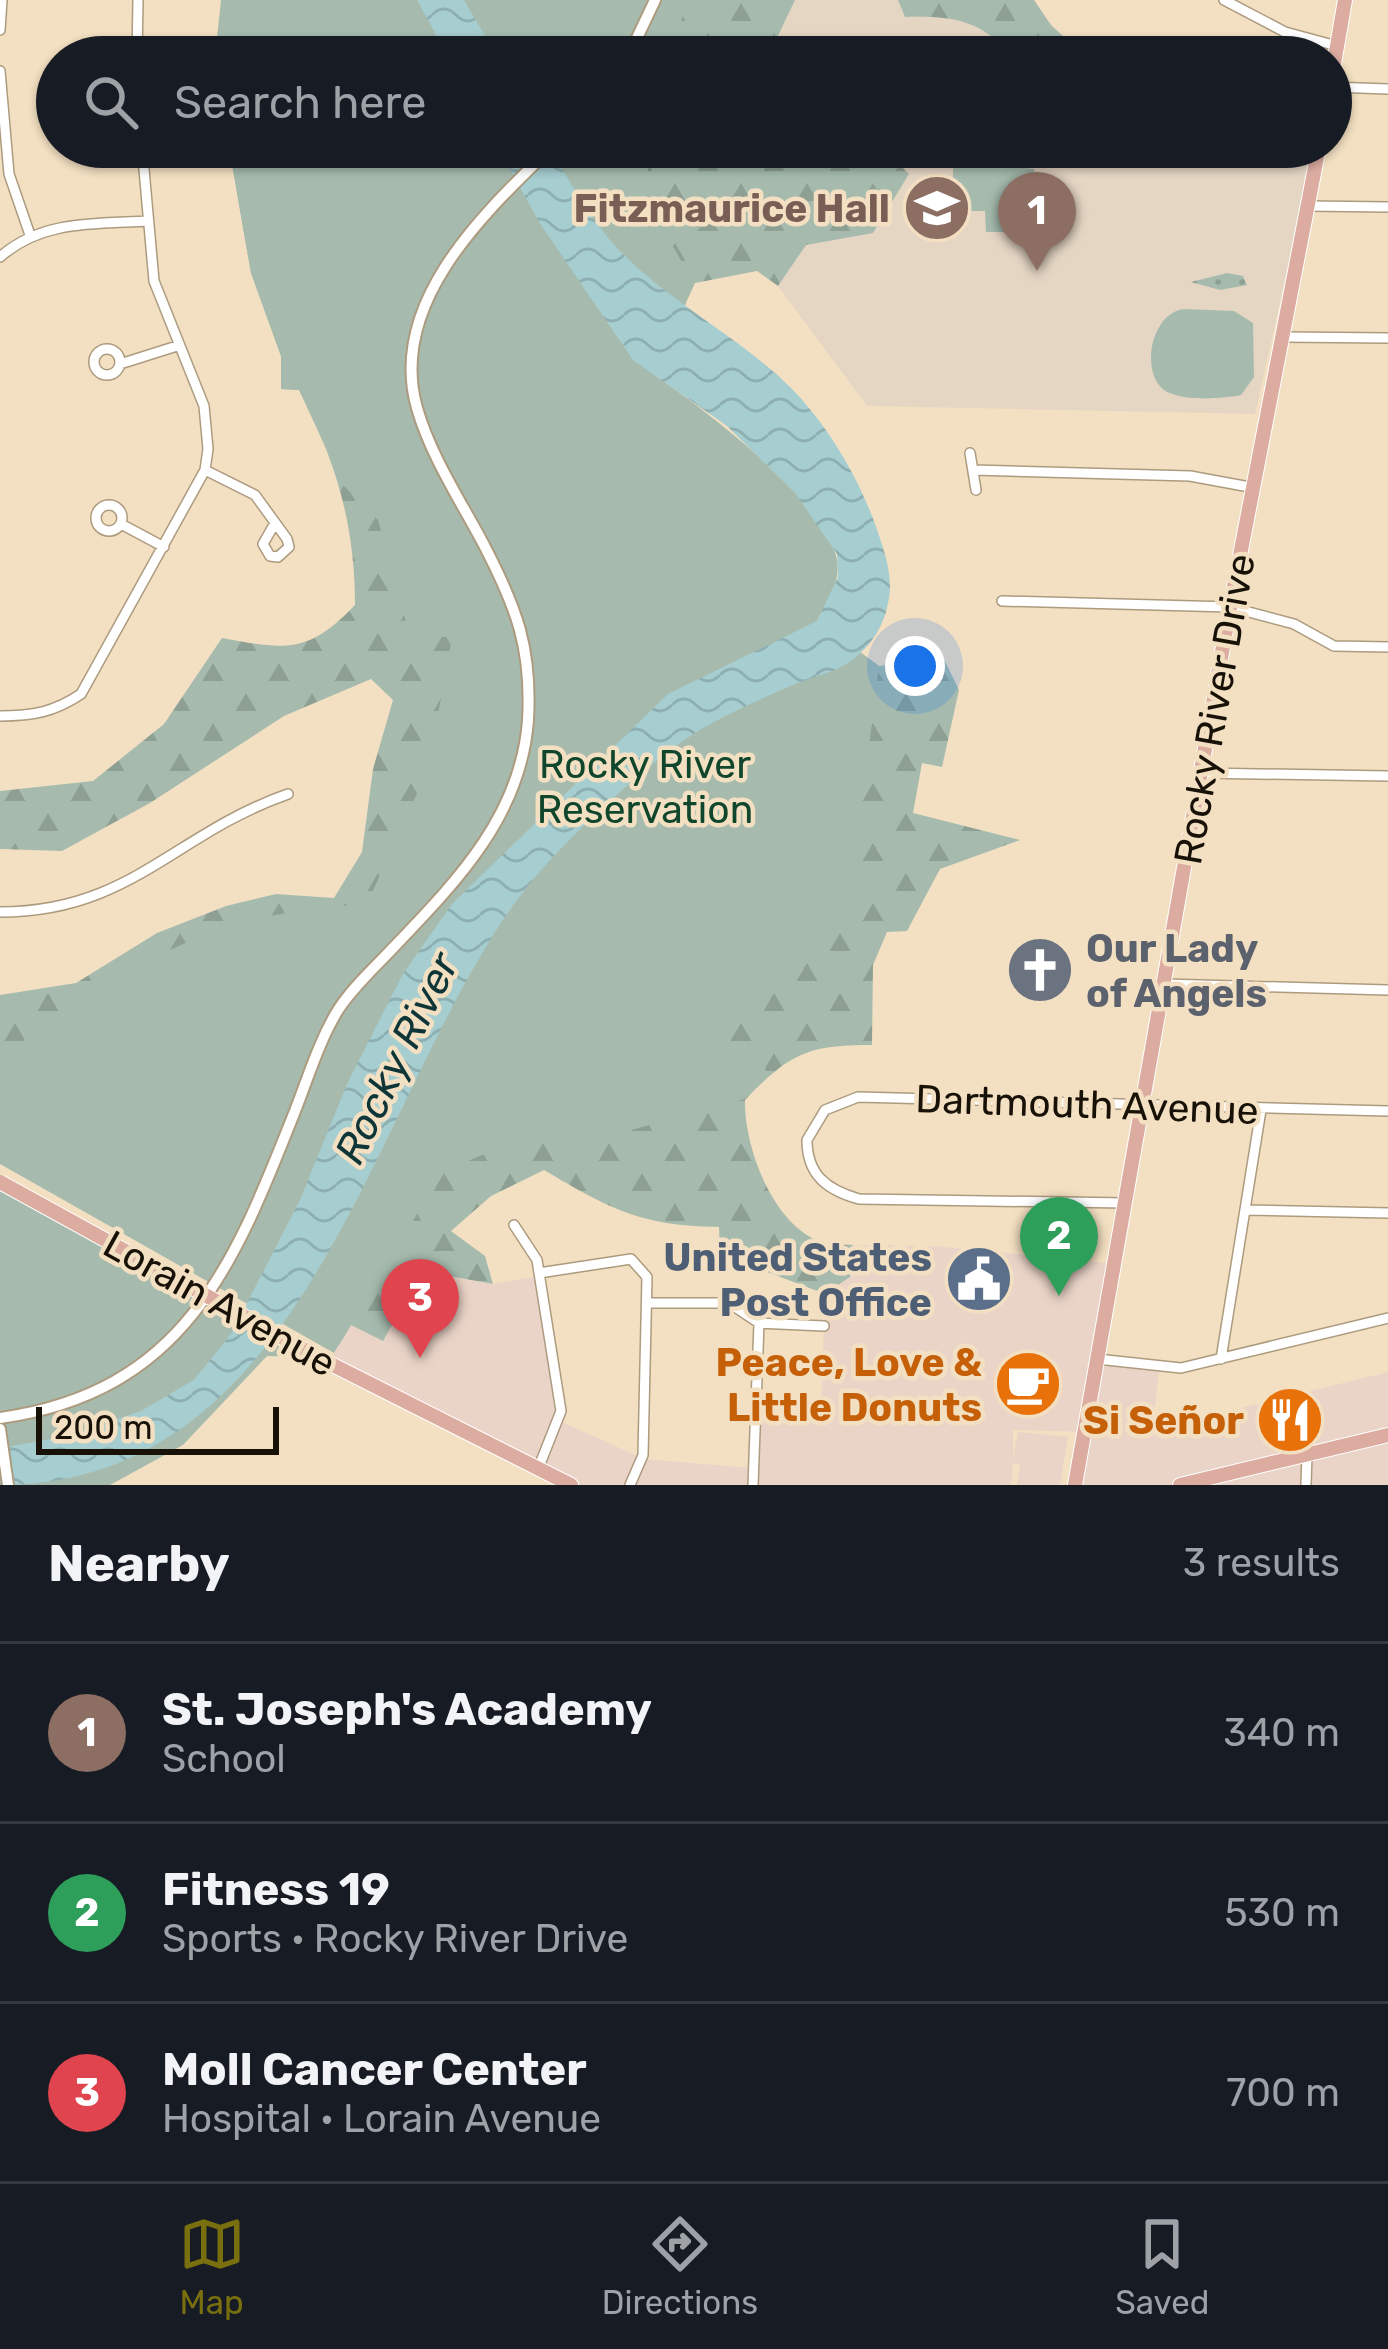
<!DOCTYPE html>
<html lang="en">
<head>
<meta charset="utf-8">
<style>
	:root { --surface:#171b24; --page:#20242c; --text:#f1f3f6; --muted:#9ea1a6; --line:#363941; --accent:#796f0e }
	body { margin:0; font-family:Rubik,sans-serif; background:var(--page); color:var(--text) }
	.scale { position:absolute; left:36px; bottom:30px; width:243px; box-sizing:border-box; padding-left:12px; border:6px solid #181107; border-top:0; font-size:33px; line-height:42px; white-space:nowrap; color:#181107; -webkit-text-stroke:9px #f3e0c2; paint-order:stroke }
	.you { position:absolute; left:915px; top:666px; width:42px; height:42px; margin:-30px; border:9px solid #fff; border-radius:50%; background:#1a73e8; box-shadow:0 0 0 18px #1a73e833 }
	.badge { display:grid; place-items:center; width:78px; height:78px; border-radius:50%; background:var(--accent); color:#fff; font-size:39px; font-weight:700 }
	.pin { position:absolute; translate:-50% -99px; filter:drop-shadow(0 3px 6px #0008) }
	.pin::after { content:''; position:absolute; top:63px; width:42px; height:36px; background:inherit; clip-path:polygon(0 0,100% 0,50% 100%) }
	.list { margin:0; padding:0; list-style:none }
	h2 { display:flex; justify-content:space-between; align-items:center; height:156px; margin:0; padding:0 48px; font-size:51px }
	h2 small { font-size:39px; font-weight:400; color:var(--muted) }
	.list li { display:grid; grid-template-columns:78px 1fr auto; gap:36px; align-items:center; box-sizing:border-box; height:180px; padding:0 48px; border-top:3px solid var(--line) }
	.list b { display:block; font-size:45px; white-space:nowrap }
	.list p { margin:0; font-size:39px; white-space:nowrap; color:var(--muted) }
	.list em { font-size:39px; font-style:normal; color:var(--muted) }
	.icon { flex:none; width:66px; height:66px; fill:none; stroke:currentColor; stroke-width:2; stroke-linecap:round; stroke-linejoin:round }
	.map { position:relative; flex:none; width:1388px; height:1485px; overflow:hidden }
	.search { position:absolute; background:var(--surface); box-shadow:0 3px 9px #0004; left:36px; right:36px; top:36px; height:132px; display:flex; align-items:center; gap:30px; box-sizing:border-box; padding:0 42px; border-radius:66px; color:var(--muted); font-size:45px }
	.sheet { height:696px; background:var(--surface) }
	nav { display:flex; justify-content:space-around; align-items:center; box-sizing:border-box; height:168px; border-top:3px solid var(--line); background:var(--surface); font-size:33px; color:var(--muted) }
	nav a { display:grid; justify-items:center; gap:6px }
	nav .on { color:var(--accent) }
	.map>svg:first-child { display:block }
</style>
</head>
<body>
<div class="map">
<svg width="1388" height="1485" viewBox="0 0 1388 1485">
	<defs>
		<pattern id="grass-dots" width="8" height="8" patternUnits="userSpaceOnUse" patternTransform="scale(3)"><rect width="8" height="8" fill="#a6bbae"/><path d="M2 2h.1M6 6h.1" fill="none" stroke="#8ea094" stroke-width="1.8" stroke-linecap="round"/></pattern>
		<pattern id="forest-firs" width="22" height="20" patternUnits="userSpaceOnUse" patternTransform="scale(3)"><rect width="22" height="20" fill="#a6bbae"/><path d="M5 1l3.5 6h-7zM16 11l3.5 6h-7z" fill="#8ea094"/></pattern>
		<pattern id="water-waves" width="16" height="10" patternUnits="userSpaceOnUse" patternTransform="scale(3)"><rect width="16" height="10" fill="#a6cdd0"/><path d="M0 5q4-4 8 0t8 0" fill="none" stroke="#8eafb1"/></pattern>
	</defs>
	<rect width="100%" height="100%" fill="#f3e0c2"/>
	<path fill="#ead4c7" d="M 853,1245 L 935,1246 L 1115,1264 L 1085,1432 L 1013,1430 L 1013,1459 L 1018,1432 L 1068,1437 L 1060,1485 L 1017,1485 L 1020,1465 L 1013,1463 L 1011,1485 L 754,1485 L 756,1415 L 814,1417 L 821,1411 L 825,1294 L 850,1277 Z
		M 422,1271 L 493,1284 L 539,1276 L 562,1422 L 644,1459 L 751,1468 L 751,1485 L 576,1485 L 329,1362 L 351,1325 L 383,1340 Z
		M 1100,1362 L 1159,1371 L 1152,1430 L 1388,1372 L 1388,1485 L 1077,1485 Z"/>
	<path fill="#e5d6c4" d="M 795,0 L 898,0 L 905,17 L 949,16 L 989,29 L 1012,57 L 768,57 Z
		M 882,147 L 1315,147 L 1255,414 L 867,406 L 778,286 L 795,256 L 829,223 Z"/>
	<path fill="url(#grass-dots)" d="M 1227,273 L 1243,276 L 1247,285 L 1220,290 L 1191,282 Z"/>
	<path fill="url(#forest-firs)" d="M 662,0 L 795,0 L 768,57 L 639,57 Z
		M 898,0 L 1034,0 L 1051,25 L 1086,57 L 1012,57 C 981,19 952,16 905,17 Z
		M 229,147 L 433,461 L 482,835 L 0,1163 L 0,995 L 76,983 L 157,933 L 226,906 L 276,894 L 334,898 L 362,852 L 373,769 L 393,700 L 371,679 L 284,716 L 150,803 L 62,851 L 0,849 L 0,791 L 93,781 L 164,724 L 222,638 C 287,650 308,654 355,605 C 355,525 336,461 299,390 L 281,389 L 281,356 L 251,273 Z
		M 559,147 L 882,147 L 909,174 L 873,233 L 806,245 L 778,286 L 757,271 L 695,283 L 684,307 Z
		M 860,652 L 879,666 L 943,657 L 959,690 L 942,767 L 922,763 L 913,813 L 1020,840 L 940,869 L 907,931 L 887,932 L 873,965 L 872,1045 C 808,1045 790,1053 745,1100 C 744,1147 773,1227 824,1243 C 832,1246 844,1244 853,1245 L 850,1277 L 825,1294 L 720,1254 L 719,1227 C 641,1226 610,1209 544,1170 L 491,1196 L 451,1231 L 485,1256 L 493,1284 L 422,1271 L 383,1341 L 351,1325 L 339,1345 L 301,1299 Z"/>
	<path fill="#a6bbae" d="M 221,0 L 688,0 L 669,57 L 215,57 Z
		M 229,147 L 648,147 L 648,203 L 694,283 L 656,376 C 704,409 827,502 837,560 C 841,582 827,601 817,621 L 879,666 L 850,899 L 785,953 L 757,1006 L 714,1044 L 761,1046 L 767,1077 L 745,1099 L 616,1134 L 513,1142 L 442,1172 L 334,1353 L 0,1164 L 3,1056 C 25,1037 49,1026 73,1009 C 178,937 239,912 367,904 L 428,769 L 452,638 L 409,633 L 378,520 L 343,485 L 299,390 L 281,389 L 281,356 L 251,273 Z
		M 953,147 L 995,147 L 1014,167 L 1034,169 L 1037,191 L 1017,201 L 1017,232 L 986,232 L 985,211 L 953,211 Z
		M 1185,309 L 1234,311 L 1253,323 L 1254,377 L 1241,395 C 1223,399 1171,403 1159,385 C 1141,361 1155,311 1185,309 Z
		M 0,1177 L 297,1357 L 267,1356 L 183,1445 L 110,1485 L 0,1485 Z"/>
	<path fill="url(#water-waves)" d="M 417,0 L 464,0 L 497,57 L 448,57 Z
		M 498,147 L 550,147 C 570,183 590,219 619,250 C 670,303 737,335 790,387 C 826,423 858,476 875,524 C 883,547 893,573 889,598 C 885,625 872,645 851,661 C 836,672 815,676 798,683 C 767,696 733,711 703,728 C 649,760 558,845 520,896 C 371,1095 311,1485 0,1485 L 0,1448 L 69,1436 L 141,1411 L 194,1380 L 231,1334 L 300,1200 L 348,1082 L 403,974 L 452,904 L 668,694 L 817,621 L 838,577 L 837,554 L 796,494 L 727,426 L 633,360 L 539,222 Z"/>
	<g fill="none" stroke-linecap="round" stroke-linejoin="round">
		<defs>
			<path id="minor" d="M 1224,0 L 1285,32 L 1337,46
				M 0,30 L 2,0
				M 137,57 L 138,0
				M 0,71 L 9,174 L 30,235
				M 1331,87 L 1388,89
				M 1307,206 L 1388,207
				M 0,257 C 42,220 94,224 148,221
				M 1283,337 L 1388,338
				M94 362a13 13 0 1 1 26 0a13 13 0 1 1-26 0Z
				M 120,364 L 177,346
				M 970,453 L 976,490
				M 205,470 L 255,495 L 287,539 L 289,547 L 278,557 L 270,556 L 263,544 L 275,523
				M 973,470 L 1190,476 L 1255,488
				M96 518a13 13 0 1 1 26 0a13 13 0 1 1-26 0Z
				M 121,524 L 164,547
				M 1002,601 L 1230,607 L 1294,624 L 1334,646 L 1388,647
				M 0,716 C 33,716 54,712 81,694 L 205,470 L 208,449 L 204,406 L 154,281 L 142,147
				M 1202,773 L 1388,776
				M 0,912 C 130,912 174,834 288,794
				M 1164,984 L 1388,990
				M 1126,1203 L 859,1199 C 827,1190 807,1175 807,1140 L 825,1110 L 858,1097 L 1388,1111
				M 1247,1210 L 1388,1213
				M 514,1225 L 537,1260 L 561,1411 L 538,1469
				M 539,1273 L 631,1259 L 647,1277 L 643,1455 L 630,1485
				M 647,1303 L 729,1303 L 759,1323 L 824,1326
				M 1097,1359 L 1181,1368 L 1388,1318
				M 1221,1359 L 1261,1110
				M 753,1485 L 759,1323
				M 1306,1485 L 1307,1454"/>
			<path id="tertiary" d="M 628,57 L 655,0
				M 0,1418 C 185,1392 234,1265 295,1111 C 308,1078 319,1041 338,1010 C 352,988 374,968 392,949 C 455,883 521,817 528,720 C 532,649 517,609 485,547 C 462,503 431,457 417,408 C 387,303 485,212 552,147
				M 0,1429 L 8,1485"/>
			<path id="primary" d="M 1331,81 L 1345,0
				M 323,1360 L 571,1485
				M 1075,1485 L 1230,607 L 1319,147
				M 1180,1485 L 1388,1435"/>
		</defs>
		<use href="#minor" stroke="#ad9b7f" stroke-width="12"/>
		<use href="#tertiary" stroke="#ad9b7f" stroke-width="14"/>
		<use href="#primary" stroke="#fff" stroke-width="16"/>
		<use href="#minor" stroke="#fff" stroke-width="9"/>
		<use href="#tertiary" stroke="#fff" stroke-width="10"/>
		<use href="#primary" stroke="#dcaca0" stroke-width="14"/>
		<defs>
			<path id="primary-bridge" d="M 0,1182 L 323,1360"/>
		</defs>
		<use href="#primary-bridge" stroke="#fff" stroke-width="16" stroke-linecap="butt"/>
		<use href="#primary-bridge" stroke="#dcaca0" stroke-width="14"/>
	</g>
	<defs>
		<symbol id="school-disc" viewBox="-11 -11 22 22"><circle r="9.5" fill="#8d6e63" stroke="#f3e0c2"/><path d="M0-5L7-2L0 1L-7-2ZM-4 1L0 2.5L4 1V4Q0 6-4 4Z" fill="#fff"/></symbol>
		<symbol id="church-disc" viewBox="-11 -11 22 22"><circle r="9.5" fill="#6b7280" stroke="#f3e0c2"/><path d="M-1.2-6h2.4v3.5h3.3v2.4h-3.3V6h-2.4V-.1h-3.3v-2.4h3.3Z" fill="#fff"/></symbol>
		<symbol id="civic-disc" viewBox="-11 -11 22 22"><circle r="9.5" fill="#5c6f8a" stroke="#f3e0c2"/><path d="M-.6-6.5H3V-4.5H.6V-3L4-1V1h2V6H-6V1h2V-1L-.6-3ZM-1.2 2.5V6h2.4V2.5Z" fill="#fff"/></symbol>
		<symbol id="cafe-disc" viewBox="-11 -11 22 22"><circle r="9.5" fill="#e8710a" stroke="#f3e0c2"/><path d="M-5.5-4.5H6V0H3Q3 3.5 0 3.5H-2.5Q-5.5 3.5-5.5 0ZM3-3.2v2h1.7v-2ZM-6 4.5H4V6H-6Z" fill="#fff"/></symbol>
		<symbol id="restaurant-disc" viewBox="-11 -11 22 22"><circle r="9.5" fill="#e8710a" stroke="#f3e0c2"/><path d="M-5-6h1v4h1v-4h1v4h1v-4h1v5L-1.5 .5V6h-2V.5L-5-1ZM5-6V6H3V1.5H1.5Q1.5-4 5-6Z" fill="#fff"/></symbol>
	</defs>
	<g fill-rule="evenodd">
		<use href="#school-disc" x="899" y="170" width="76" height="76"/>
		<use href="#church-disc" x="1002" y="932" width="76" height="76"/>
		<use href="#civic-disc" x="941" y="1241" width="76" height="76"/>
		<use href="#cafe-disc" x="990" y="1346" width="76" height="76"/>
		<use href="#restaurant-disc" x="1252" y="1382" width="76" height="76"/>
	</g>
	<g text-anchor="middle" stroke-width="9" stroke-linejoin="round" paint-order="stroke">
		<g font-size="39" font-weight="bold" fill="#785e54" stroke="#f3e0c2" text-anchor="end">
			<text x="890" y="222">Fitzmaurice Hall</text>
		</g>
		<g font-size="39" fill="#181107" stroke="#f3e0c2">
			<text transform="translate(1214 709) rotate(-80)" y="14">Rocky River Drive</text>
			<text transform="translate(1087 1104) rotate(2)" y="14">Dartmouth Avenue</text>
			<text transform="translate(220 1303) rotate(29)" y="14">Lorain Avenue</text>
		</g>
		<g font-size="39" fill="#0f462c" stroke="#f3e0c2">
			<text x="645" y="778">Rocky River<tspan x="645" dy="45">Reservation</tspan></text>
		</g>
		<g font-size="39" font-weight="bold" fill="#5b616d" stroke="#f3e0c2" text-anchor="start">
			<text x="1086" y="962">Our Lady<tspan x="1086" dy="45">of Angels</tspan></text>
		</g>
		<g font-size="39" font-weight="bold" fill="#4e5e75" stroke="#f3e0c2" text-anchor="end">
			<text x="932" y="1271">United States<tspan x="932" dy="45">Post Office</tspan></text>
		</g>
		<g font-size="39" font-weight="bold" fill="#c56008" stroke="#f3e0c2" text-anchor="end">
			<text x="982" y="1376">Peace, Love &amp;<tspan x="982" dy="45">Little Donuts</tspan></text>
			<text x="1244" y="1434">Si Señor</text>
		</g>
		<g font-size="42" font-style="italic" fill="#0e3538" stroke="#f3e0c2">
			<text transform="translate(396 1058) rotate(-64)" y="15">Rocky River</text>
		</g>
	</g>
</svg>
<div class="scale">200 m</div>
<div class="you"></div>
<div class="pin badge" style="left:1037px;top:271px;background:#8d6e63">1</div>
<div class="pin badge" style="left:1059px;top:1296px;background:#2e9e5b">2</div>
<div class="pin badge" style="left:420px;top:1358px;background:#e0444e">3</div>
<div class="search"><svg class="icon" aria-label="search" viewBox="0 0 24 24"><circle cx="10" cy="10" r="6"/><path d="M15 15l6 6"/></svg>Search here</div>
</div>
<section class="sheet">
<h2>Nearby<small>3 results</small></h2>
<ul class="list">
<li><span class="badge" style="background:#8d6e63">1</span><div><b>St. Joseph's Academy</b><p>School</p></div><em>340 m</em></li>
<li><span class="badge" style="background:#2e9e5b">2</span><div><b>Fitness 19</b><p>Sports · Rocky River Drive</p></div><em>530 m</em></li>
<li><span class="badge" style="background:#e0444e">3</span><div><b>Moll Cancer Center</b><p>Hospital · Lorain Avenue</p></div><em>700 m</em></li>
</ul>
</section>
<nav>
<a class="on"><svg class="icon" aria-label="map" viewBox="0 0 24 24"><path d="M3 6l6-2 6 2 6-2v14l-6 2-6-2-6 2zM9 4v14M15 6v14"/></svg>Map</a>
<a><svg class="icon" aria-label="directions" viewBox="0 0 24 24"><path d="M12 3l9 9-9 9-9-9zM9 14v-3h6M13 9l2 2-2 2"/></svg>Directions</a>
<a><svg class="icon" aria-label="saved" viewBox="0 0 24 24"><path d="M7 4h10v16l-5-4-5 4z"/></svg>Saved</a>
</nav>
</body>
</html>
